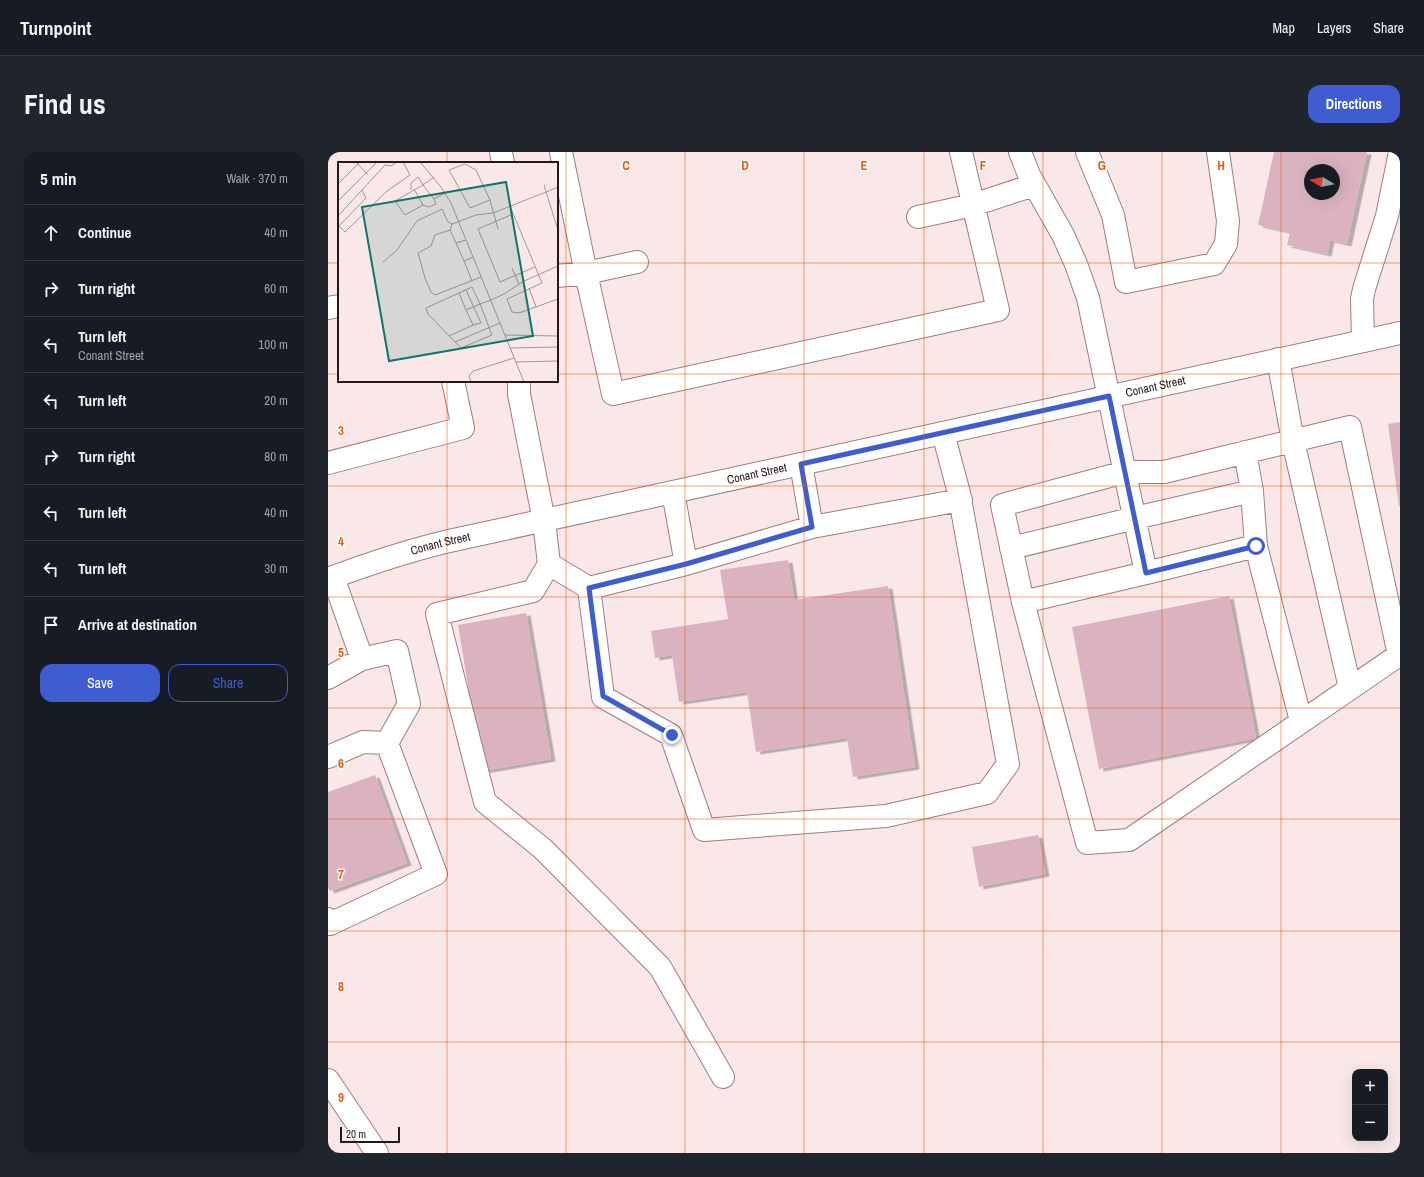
<!DOCTYPE html>
<html lang="en">
<head>
<meta charset="utf-8">
<style>
	:root { --surface:#171b24; --page:#20242c; --text:#f1f3f6; --muted:#9ea1a6; --line:#363941; --accent:#3f5dd0 }
	body { margin:0; font-family:"Archivo Narrow",sans-serif; background:var(--page); color:var(--text) }
	.controls { position:absolute; right:12px; bottom:12px; display:grid; overflow:hidden; border-radius:8px; box-shadow:0 4px 16px #0002 }
	.controls button { width:36px; height:36px; display:grid; place-items:center; padding:0; border:0; border-bottom:1px solid var(--line); background:var(--surface); color:var(--text); font:20px sans-serif }
	.compass { position:absolute; left:976px; top:12px; width:36px; height:36px; border-radius:50%; background:var(--surface); box-shadow:0 4px 16px #0002; rotate:280deg }
	.scale { position:absolute; left:12px; bottom:10px; width:60px; box-sizing:border-box; padding-left:4px; border:2px solid #271818; border-top:0; font-size:11px; line-height:14px; white-space:nowrap; color:#271818; -webkit-text-stroke:3px #fff; paint-order:stroke }
	.stop { position:absolute; width:12px; height:12px; margin:-9px; border:3px solid #3f5dd0; border-radius:50%; background:#fff }
	.stop.end { background:#3f5dd0; border-color:#fff; box-shadow:0 1px 4px #0008 }
	.list { margin:0; padding:0; list-style:none }
	h2 { display:flex; justify-content:space-between; align-items:center; height:52px; margin:0; padding:0 16px; font-size:17px }
	h2 small { font-size:13px; font-weight:400; color:var(--muted) }
	.list li { display:grid; grid-template-columns:26px 1fr auto; gap:12px; align-items:center; box-sizing:border-box; height:56px; padding:0 16px; border-top:1px solid var(--line) }
	.list b { display:block; font-size:15px; white-space:nowrap }
	.list p { margin:0; font-size:13px; white-space:nowrap; color:var(--muted) }
	.list em { font-size:13px; font-style:normal; color:var(--muted) }
	.actions { display:flex; gap:8px; padding:12px 16px }
	.actions a { flex:1; padding:9px 0; border:1px solid var(--accent); border-radius:12px; text-align:center; font-size:14px; color:var(--accent) }
	.actions .main { background:var(--accent); color:#fff }
	.icon { flex:none; width:22px; height:22px; fill:none; stroke:currentColor; stroke-width:2; stroke-linecap:round; stroke-linejoin:round }
	.map { position:relative; flex:none; width:1072px; height:1001px; overflow:hidden; border-radius:12px }
	header { display:flex; align-items:center; gap:24px; box-sizing:border-box; height:56px; padding:0 20px; background:var(--surface); border-bottom:1px solid var(--line) }
	header strong { font-size:19px }
	nav { display:flex; gap:22px; margin-inline-start:auto; font-size:14px }
	.intro { display:flex; align-items:center; justify-content:space-between; box-sizing:border-box; height:96px; padding:0 24px }
	h1 { margin:0; font-size:28px }
	.button { padding:10px 18px; border-radius:12px; background:var(--accent); color:#fff; font-size:14px; font-weight:700 }
	main { display:flex; gap:24px; padding:0 24px }
	aside { flex:1; background:var(--surface); border-radius:12px; box-shadow:0 4px 16px #0002 }
	.map>svg:first-child { display:block }
</style>
</head>
<body>
<header>
<strong>Turnpoint</strong>
<nav><a>Map</a><a>Layers</a><a>Share</a></nav>
</header>
<div class="intro"><h1>Find us</h1><a class="button">Directions</a></div>
<main>
<aside>
<h2>5 min<small>Walk · 370 m</small></h2>
<ul class="list">
<li><svg class="icon" aria-label="ahead" viewBox="0 0 24 24"><path d="M12 20V5M6 11l6-6 6 6"/></svg><div><b>Continue</b></div><em>40 m</em></li>
<li><svg class="icon" aria-label="right" viewBox="0 0 24 24"><path d="M7 20v-9h11M14 6l5 5-5 5"/></svg><div><b>Turn right</b></div><em>60 m</em></li>
<li><svg class="icon" aria-label="left" viewBox="0 0 24 24"><path d="M17 20v-9H6M10 6l-5 5 5 5"/></svg><div><b>Turn left</b><p>Conant Street</p></div><em>100 m</em></li>
<li><svg class="icon" aria-label="left" viewBox="0 0 24 24"><path d="M17 20v-9H6M10 6l-5 5 5 5"/></svg><div><b>Turn left</b></div><em>20 m</em></li>
<li><svg class="icon" aria-label="right" viewBox="0 0 24 24"><path d="M7 20v-9h11M14 6l5 5-5 5"/></svg><div><b>Turn right</b></div><em>80 m</em></li>
<li><svg class="icon" aria-label="left" viewBox="0 0 24 24"><path d="M17 20v-9H6M10 6l-5 5 5 5"/></svg><div><b>Turn left</b></div><em>40 m</em></li>
<li><svg class="icon" aria-label="left" viewBox="0 0 24 24"><path d="M17 20v-9H6M10 6l-5 5 5 5"/></svg><div><b>Turn left</b></div><em>30 m</em></li>
<li><svg class="icon" aria-label="arrive" viewBox="0 0 24 24"><path d="M6 21V4h12l-3 4 3 4H6"/></svg><div><b>Arrive at destination</b></div></li>
</ul>
<div class="actions"><a class="main">Save</a><a>Share</a></div>
</aside>
<div class="map">
<svg width="1072" height="1001" viewBox="0 0 1072 1001">
	<defs>
		<filter id="shadow"><feDropShadow dx="4.5" dy="2.5" stdDeviation="0" flood-color="#0004"/></filter>
	</defs>
	<rect width="100%" height="100%" fill="#fae8e8"/>
	<path fill="#dbb3c0" fill-rule="evenodd" filter="url(#shadow)" d="M 946,0 L 1039,0 L 1019,92 L 1002,88 L 999,102 L 959,93 L 962,80 L 930,73 ZM 982,18 L 1006,18 L 1006,42 L 982,42 Z
		M 1072,270 L 1072,354 L 1071,354 L 1060,272 Z
		M 460,408 L 466,448 L 560,434 L 587,615 L 525,625 L 519,586 L 428,600 L 419,540 L 351,550 L 344,503 L 327,506 L 323,479 L 400,467 L 392,418 Z
		M 901,444 L 928,586 L 771,617 L 744,475 Z
		M 198,461 L 223,607 L 154,619 L 130,473 Z
		M 47,623 L 79,711 L 2,739 L 0,735 L 0,640 Z
		M 710,683 L 717,722 L 651,735 L 644,695 Z"/>
	<g fill="none" stroke-linecap="round" stroke-linejoin="round">
		<defs>
			<path id="minor" d="M 173,0 L 175,11
				M 233,0 L 258,121 L 285,242 L 670,158 L 633,0
				M 692,0 L 701,23 L 735,83 L 748,112 L 760,146 L 818,421 L 695,450 L 759,691 L 801,688 L 1071,503 L 1022,275 L 836,320 L 797,320 L 674,353 L 695,450
				M 759,0 L 785,63 L 798,130 L 886,112 L 898,92 L 900,69 L 890,0
				M 590,65 L 645,53 L 706,33
				M 229,124 L 258,121 L 309,110
				M 0,156 L 11,154
				M 1035,189 L 1034,147 L 1036,137 L 1059,64 L 1072,0
				M 950,207 L 965,289 L 1022,536
				M 191,229 L 191,242 L 216,369 L 221,412 L 261,436
				M 917,300 L 924,339
				M 0,311 L 135,276 L 125,229
				M 473,312 L 484,375 L 633,348
				M 345,340 L 358,412 L 261,436 L 275,545 L 343,583 L 376,678 L 558,664 L 659,641 L 680,612 L 631,341 L 615,281
				M 683,396 L 807,366 L 924,339 L 928,394
				M 221,412 L 205,439 L 109,462 L 157,650 L 215,697 L 332,815 L 395,925
				M 358,412 L 484,375
				M 818,421 L 928,394 L 973,569
				M 0,526 L 34,507 L 5,425
				M 0,605 L 35,590 L 59,591
				M 0,767 L 2,772 L 108,722 L 59,591 L 81,552 L 69,499 L 34,507
				M 0,928 L 49,1001"/>
			<g id="major">
				<path id="s1" d="M 0,427 C 40,412 79,399 121,389 L 1072,181"/>
			</g>
		</defs>
		<use href="#minor" stroke="#a37c7b" stroke-width="24"/>
		<use href="#major" stroke="#a37c7b" stroke-width="24"/>
		<use href="#minor" stroke="#fff" stroke-width="22"/>
		<use href="#major" stroke="#fff" stroke-width="22"/>
	</g>
	<g fill="none" stroke-linecap="round" stroke-linejoin="round">
		<path stroke="#3f5dd0" stroke-width="5" d="M 344,583 L 275,544 L 261,436 L 358,412 L 484,375 L 473,312 L 781,244 L 818,421 L 928,394"/>
	</g>
	<path fill="none" stroke="#e8590c" stroke-width="1" stroke-opacity="0.55" d="M 119,0 L 119,11M 238,0 L 238,1001M 357,0 L 357,1001M 476,0 L 476,1001M 596,0 L 596,1001M 715,0 L 715,1001M 834,0 L 834,1001M 953,0 L 953,1001M 0,111 L 11,111M 229,111 L 1072,111M 0,222 L 11,222M 229,222 L 1072,222M 119,229 L 119,1001M 0,334 L 1072,334M 0,445 L 1072,445M 0,556 L 1072,556M 0,667 L 1072,667M 0,779 L 1072,779M 0,890 L 1072,890"/>
	<g text-anchor="middle" stroke-width="3" stroke-linejoin="round" paint-order="stroke">
		<g font-size="12" fill="#271818" stroke="#fff">
			<text dy="4" stroke="none"><textPath href="#s1" startOffset="850">Conant Street</textPath></text>
			<text dy="4" stroke="none"><textPath href="#s1" startOffset="442">Conant Street</textPath></text>
			<text dy="4" stroke="none"><textPath href="#s1" startOffset="118">Conant Street</textPath></text>
		</g>
	</g>
	<g transform="translate(10 10)">
		<rect width="220" height="220" fill="#fae8e8"/>
		<path fill="none" stroke="#a69595" stroke-width="1" d="M 18,0 L 30,13M 82,0 L 103,25 L 113,41 L 186,220M 96,15 L 85,23 L 96,37 L 107,31M 0,22 L 22,0M 206,23 L 208,30 L 220,25M 76,27 L 85,43M 73,28 L 73,21 L 80,15 L 85,23 L 57,39 L 67,53 L 85,43 L 91,45 L 98,42 L 96,37M 152,38 L 132,46 L 111,8 L 127,2 L 138,8 L 152,38 L 160,67M 0,39 L 39,0M 172,44 L 204,121 L 169,137 L 174,150 L 181,151 L 220,137M 175,52 L 140,67 L 162,120 L 197,105M 0,54 L 47,3 L 53,4 L 59,0M 0,63 L 7,70 L 49,29 L 72,13 L 65,0M 1,64 L 28,36 L 24,28M 112,68 L 114,62 L 138,53 L 155,51 L 208,30 L 220,68M 128,78 L 118,81 L 112,68 L 97,73 L 93,84 L 80,91 L 87,116 L 93,130 L 97,133 L 143,115M 118,81 L 126,99M 45,100 L 59,88 L 79,59 L 104,47 L 110,60 L 114,62M 174,106 L 181,122M 134,119 L 126,99 L 135,95M 191,126 L 198,145M 128,128 L 143,161 L 135,163M 121,131 L 134,125 L 142,142 L 154,173 L 123,186 L 90,152 L 88,146 L 121,131 L 128,148 L 142,142 L 153,138 L 166,132 L 186,119 L 220,104M 167,173 L 220,174M 111,174 L 135,163 L 128,148M 117,180 L 162,161M 172,186 L 220,185M 178,200 L 220,199M 133,220 L 131,214 L 135,209 L 176,196"/>
		<path fill="#0f766e" fill-opacity="0.15" stroke="#0f766e" stroke-width="2" d="M 168,20 L 195,174 L 51,199 L 24,45 Z"/>
		<rect width="220" height="220" fill="none" stroke="#271818" stroke-width="2"/>
	</g>
	<g font-size="13" text-anchor="middle" font-weight="bold" fill="#e8590c" stroke="#fff" stroke-width="3" stroke-linejoin="round" paint-order="stroke">
		<text x="298" y="18">C</text>
		<text x="417" y="18">D</text>
		<text x="536" y="18">E</text>
		<text x="655" y="18">F</text>
		<text x="774" y="18">G</text>
		<text x="893" y="18">H</text>
		<text x="13" y="283">3</text>
		<text x="13" y="394">4</text>
		<text x="13" y="505">5</text>
		<text x="13" y="616">6</text>
		<text x="13" y="727">7</text>
		<text x="13" y="839">8</text>
		<text x="13" y="950">9</text>
	</g>
</svg>
<div class="controls">
<button>+</button>
<button>−</button>
</div>
<svg class="compass" viewBox="-18 -18 36 36"><path d="M0-13l5 13h-10z" fill="#e53935"/><path d="M0 13l5-13h-10z" fill="#9ea1a6"/></svg>
<div class="scale">20 m</div>
<div class="stop" style="left:928px;top:394px"></div>
<div class="stop end" style="left:344px;top:583px"></div>
</div>
</main>
</body>
</html>
